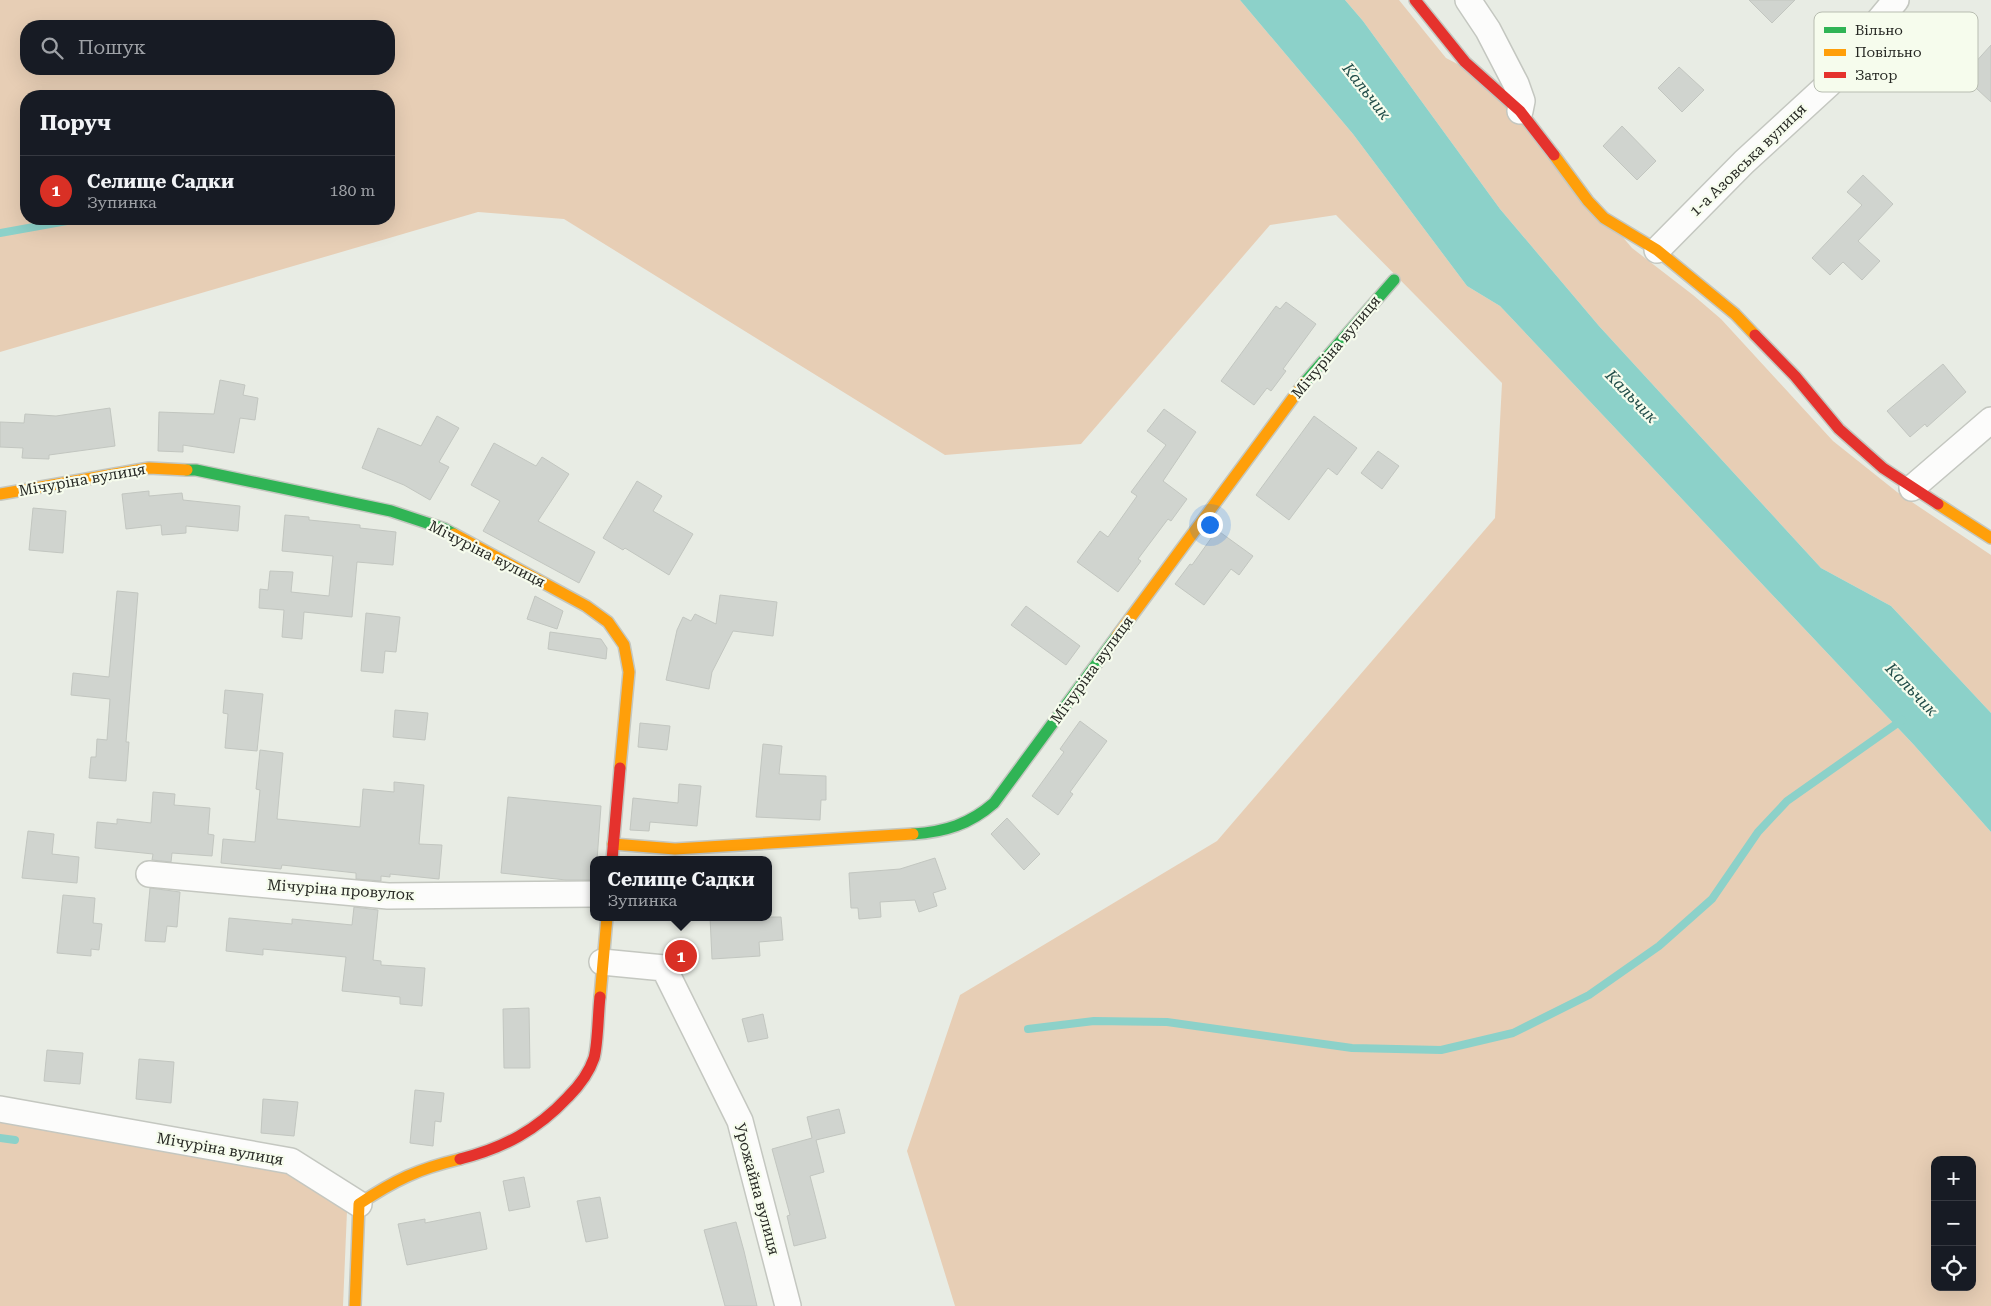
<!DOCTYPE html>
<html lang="uk">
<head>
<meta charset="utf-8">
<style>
	:root { --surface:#171b24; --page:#20242c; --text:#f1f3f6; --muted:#9ea1a6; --line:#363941; --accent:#d93025 }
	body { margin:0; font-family:"Roboto Serif",serif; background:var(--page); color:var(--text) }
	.controls { position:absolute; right:15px; bottom:15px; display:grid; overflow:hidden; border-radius:10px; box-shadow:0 5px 20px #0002 }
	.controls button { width:45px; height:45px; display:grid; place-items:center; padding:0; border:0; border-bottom:1px solid var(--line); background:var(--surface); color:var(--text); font:25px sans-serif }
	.you { position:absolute; left:1209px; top:524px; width:18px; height:18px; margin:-12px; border:4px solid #fff; border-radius:50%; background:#1a73e8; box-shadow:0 0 0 8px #1a73e833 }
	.badge { display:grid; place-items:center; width:32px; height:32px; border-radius:50%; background:var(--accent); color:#fff; font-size:16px; font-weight:700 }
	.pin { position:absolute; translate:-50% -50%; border:2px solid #fff; box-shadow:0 1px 5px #0006 }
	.popup { position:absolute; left:590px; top:856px; width:182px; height:65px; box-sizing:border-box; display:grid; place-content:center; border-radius:10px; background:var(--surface); filter:drop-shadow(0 1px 4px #0005); font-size:16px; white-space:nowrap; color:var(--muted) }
	.popup b { font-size:19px; color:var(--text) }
	.popup::after { content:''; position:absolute; left:50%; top:100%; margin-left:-10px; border:10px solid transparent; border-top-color:var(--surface) }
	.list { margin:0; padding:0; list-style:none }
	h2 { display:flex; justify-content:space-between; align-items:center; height:65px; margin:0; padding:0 20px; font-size:21px }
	h2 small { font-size:16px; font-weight:400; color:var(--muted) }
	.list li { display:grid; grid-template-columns:32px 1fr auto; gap:15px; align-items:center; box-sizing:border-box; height:70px; padding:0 20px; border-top:1px solid var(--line) }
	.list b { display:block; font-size:19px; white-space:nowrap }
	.list p { margin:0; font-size:16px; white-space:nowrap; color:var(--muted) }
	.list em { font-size:16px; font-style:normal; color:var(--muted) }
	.icon { flex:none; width:28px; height:28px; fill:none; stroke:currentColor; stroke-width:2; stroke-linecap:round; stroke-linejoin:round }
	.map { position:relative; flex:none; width:1991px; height:1306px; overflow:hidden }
	.search { position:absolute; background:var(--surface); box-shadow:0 5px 20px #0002; left:20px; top:20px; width:375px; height:55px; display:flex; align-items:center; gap:12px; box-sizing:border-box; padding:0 18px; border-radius:20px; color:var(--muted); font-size:19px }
	.panel { position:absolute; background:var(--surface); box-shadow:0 5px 20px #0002; left:20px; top:90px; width:375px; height:135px; border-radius:20px }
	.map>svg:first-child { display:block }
</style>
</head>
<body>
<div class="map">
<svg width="1991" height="1306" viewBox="0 0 1991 1306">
	<rect width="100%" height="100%" fill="#e8ece4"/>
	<path fill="#e7ceb5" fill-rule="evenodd" d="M 0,0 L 1240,0 L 1353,134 L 1467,286 L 1500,306 L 1914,745 L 1991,832 L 1991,1306 L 955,1306 L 907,1151 L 960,995 L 1217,841 L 1495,518 L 1502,383 L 1336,215 L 1270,225 L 1081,444 L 945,455 L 564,219 L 478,212 L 0,352 ZM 26,26 L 389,26 L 389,69 L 26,69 ZM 26,96 L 389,96 L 389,219 L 26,219 ZM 1935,1160 L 1972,1160 L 1972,1287 L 1935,1287 Z
		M 1345,0 L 1399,0 L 1446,58 L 1492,82 L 1632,248 L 1693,295 L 1721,319 L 1833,441 L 1897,492 L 1991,555 L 1991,713 L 1891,606 L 1821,568 L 1599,326 L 1500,209 L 1363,21 Z
		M 0,1120 L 286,1173 L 347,1211 L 343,1306 L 0,1306 Z"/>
	<path fill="#8cd1c9" d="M 1240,0 L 1345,0 L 1363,21 L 1500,209 L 1599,326 L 1821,568 L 1891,606 L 1991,713 L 1991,832 L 1914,745 L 1500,306 L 1467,286 L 1353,134 Z"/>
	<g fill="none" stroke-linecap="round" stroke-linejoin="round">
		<path stroke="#8cd1c9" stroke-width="8" d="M 0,233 L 78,219
			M 1028,1029 L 1094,1021 L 1167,1022 L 1352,1048 L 1441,1050 L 1513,1033 L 1589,995 L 1659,946 L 1712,899 L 1758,832 L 1787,801 L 1902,720
			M 0,1138 L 15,1140"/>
	</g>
	<path fill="#d0d4cf" stroke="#c2c6c0" d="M 1749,0 L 1795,0 L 1772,23 Z
		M 1991,45 L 1991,102 L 1963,76 Z
		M 1679,67 L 1704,90 L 1682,112 L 1658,88 Z
		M 1622,126 L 1656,161 L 1637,180 L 1603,146 Z
		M 1863,175 L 1893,204 L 1858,241 L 1880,261 L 1862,280 L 1843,262 L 1830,275 L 1812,258 L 1862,205 L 1847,192 Z
		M 1286,302 L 1316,324 L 1283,369 L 1286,371 L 1271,391 L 1267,388 L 1254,405 L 1221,381 L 1276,306 L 1280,309 Z
		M 1943,364 L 1966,392 L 1927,427 L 1925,424 L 1910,437 L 1887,411 Z
		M 220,380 L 245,385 L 243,395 L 258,398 L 255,420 L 240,418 L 234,453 L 183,445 L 183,452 L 158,451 L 159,412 L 214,414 Z
		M 110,408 L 115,446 L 49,455 L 49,459 L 22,458 L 23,448 L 0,447 L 0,422 L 24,423 L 25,414 L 56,416 Z
		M 1164,409 L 1196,432 L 1163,481 L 1187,499 L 1171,521 L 1168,519 L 1138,559 L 1141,561 L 1118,592 L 1077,562 L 1100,531 L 1108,537 L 1137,496 L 1131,492 L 1166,445 L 1147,431 Z
		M 437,416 L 459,428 L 439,462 L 449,467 L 430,500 L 404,485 L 362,468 L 378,428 L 421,446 Z
		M 1314,416 L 1357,448 L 1337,475 L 1328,468 L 1289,520 L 1256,495 Z
		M 494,443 L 536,466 L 542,457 L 569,474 L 538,521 L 595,552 L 579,583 L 483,531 L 500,501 L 471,485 Z
		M 1378,451 L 1399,466 L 1382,489 L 1361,473 Z
		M 637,481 L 662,496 L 653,511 L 693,534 L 669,575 L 625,548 L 623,550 L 603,538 Z
		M 149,491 L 149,496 L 182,493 L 183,500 L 240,506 L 238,531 L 186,526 L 186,533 L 162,535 L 161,525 L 126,529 L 122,494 Z
		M 33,508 L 66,511 L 63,553 L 29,550 Z
		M 285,515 L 309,517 L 309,520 L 360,525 L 360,528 L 396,532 L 393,565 L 357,562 L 352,617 L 304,612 L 302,639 L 282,637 L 284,610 L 259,608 L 260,589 L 268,590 L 270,571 L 293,572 L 291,592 L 329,596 L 333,556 L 282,551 Z
		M 1217,530 L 1253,556 L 1239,575 L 1231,569 L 1204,605 L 1175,584 L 1190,564 L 1192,565 Z
		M 117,591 L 138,593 L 126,742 L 129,742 L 126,781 L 89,778 L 91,757 L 96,757 L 97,739 L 107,740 L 110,699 L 71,695 L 73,673 L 109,677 Z
		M 720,595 L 777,602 L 773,636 L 733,631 L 712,672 L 709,689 L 666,680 L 677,630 L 683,617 L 691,621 L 695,614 L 716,624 Z
		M 535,596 L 563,611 L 557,629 L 527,619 Z
		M 1026,606 L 1080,646 L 1066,665 L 1011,625 Z
		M 366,613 L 400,617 L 396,652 L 385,651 L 383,673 L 361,671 Z
		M 550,632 L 601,639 L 607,648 L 606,659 L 548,649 Z
		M 225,690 L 263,694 L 257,751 L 225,748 L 228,714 L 223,713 Z
		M 395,710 L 428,713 L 425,740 L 393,737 Z
		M 1080,721 L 1107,741 L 1070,792 L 1073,794 L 1058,815 L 1032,796 L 1064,752 L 1060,749 Z
		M 640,723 L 670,726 L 667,750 L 638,747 Z
		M 763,744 L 782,746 L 779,774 L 826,776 L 826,800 L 821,800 L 820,820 L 756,817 Z
		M 260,750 L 283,753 L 277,819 L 360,827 L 363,789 L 394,792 L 394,782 L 424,785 L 419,844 L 442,845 L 439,879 L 390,874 L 390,877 L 381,876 L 381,881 L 356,879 L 356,873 L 282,865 L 281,869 L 221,863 L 223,839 L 255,842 L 260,790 L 256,789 Z
		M 679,784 L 701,786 L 697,826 L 650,822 L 649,831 L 630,830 L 633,798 L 678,803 Z
		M 153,792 L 175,794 L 174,805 L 210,808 L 208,834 L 214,835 L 212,856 L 172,853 L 171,862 L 152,860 L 153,854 L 95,848 L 97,822 L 117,824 L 117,819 L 151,823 Z
		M 508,797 L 601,806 L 597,860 L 594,860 L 594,880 L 566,880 L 501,873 Z
		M 1007,818 L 1040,854 L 1024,870 L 991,834 Z
		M 28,831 L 54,834 L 52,854 L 79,857 L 77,883 L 22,878 Z
		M 935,858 L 946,889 L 933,893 L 937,906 L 919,912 L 915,900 L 880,902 L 881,917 L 859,919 L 858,908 L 851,908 L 849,873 L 900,869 Z
		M 150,888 L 180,892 L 177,927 L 167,926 L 165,942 L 145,941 Z
		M 63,895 L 95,898 L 93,923 L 102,924 L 99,950 L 91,949 L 91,956 L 57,953 Z
		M 354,907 L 378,910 L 373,960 L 381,961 L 381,965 L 425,968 L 422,1006 L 400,1004 L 400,997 L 342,991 L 346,957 L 263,949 L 263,955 L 226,951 L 229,918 L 292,924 L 292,919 L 352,925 Z
		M 710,917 L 781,917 L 783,940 L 759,942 L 760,956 L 712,959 Z
		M 529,1008 L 530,1068 L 504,1068 L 503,1009 Z
		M 763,1014 L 768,1038 L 748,1042 L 742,1019 Z
		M 47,1050 L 83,1053 L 80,1084 L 44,1081 Z
		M 139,1059 L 174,1062 L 171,1103 L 136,1099 Z
		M 415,1090 L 444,1093 L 441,1122 L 435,1121 L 433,1146 L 410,1143 Z
		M 263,1099 L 298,1102 L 294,1136 L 261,1133 Z
		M 839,1109 L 845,1133 L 816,1140 L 824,1172 L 810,1176 L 826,1238 L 794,1246 L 787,1216 L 790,1215 L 772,1149 L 812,1138 L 807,1117 Z
		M 524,1177 L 530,1207 L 509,1211 L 503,1181 Z
		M 600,1197 L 608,1238 L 586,1242 L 577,1201 Z
		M 480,1212 L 487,1249 L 407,1265 L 398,1224 L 425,1219 L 425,1223 Z
		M 736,1222 L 744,1251 L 757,1306 L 725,1306 L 704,1230 Z"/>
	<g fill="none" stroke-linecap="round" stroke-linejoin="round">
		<defs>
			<path id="street" d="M 1468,0 L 1488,30 L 1516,84 L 1522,101 L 1520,111
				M 1657,250 L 1744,162 L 1829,84 L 1851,54 L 1896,0
				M 1912,488 L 1991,420
				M 149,874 L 388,896 L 594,894
				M 602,962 L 664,968 L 740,1121 L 788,1306
				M 0,1109 L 291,1161 L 359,1204"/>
			<path id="fast" d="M 1304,383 L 1394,280
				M 187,470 L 196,470 L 391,511 L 445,529 L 454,534
				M 913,834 C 945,832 970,824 994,803 L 1117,636"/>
			<path id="slow" d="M 1554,155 L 1588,201 L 1604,218 L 1657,250 L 1735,314 L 1755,335
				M 0,494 L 149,468 L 187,470
				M 1938,504 L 1991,538
				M 454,534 L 586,606 L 608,622 L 624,645 L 629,672 L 620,768
				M 1117,636 L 1304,383
				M 613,844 L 675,849 L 913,834
				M 600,997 L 607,917
				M 355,1306 L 359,1204 C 395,1180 418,1169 460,1159"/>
			<path id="jam" d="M 1415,0 L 1465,62 L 1520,111 L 1554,155
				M 1755,335 L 1795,376 L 1839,429 L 1883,468 L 1938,504
				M 612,860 L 620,768
				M 460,1159 C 504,1148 537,1130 568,1097 C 579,1086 589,1073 594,1058 C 598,1044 598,1013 600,997"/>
		</defs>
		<use href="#street" stroke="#c4c7c0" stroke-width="28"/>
		<use href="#fast" stroke="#c4c7c0" stroke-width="14"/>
		<use href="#slow" stroke="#c4c7c0" stroke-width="14"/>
		<use href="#jam" stroke="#c4c7c0" stroke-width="14"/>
		<use href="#street" stroke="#fcfcfb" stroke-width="25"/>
		<use href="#fast" stroke="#30b455" stroke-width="11"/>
		<use href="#slow" stroke="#ff9f0a" stroke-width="11"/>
		<use href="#jam" stroke="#e5322d" stroke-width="11"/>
	</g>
	<g text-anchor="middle" stroke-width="4.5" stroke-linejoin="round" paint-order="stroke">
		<g font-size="15" fill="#272924" stroke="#f6fced">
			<text transform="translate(1748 160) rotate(-44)" y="5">1-а Азовська вулиця</text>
			<text transform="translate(1336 347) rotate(-50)" y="5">Мічуріна вулиця</text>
			<text transform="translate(82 480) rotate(-10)" y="5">Мічуріна вулиця</text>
			<text transform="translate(487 554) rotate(27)" y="5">Мічуріна вулиця</text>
			<text transform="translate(1092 670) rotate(-54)" y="5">Мічуріна вулиця</text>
			<text transform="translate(341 890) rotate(4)" y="5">Мічуріна провулок</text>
			<text transform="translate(220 1149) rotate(10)" y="5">Мічуріна вулиця</text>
			<text transform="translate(757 1189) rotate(75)" y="5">Урожайна вулиця</text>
		</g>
		<g font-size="16" font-style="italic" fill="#204c48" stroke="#f6fced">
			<text transform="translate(1367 91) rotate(52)" y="6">Кальчик</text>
			<text transform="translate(1632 396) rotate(46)" y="6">Кальчик</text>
			<text transform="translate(1912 689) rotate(46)" y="6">Кальчик</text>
		</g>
	</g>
	<rect x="1814" y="12" width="164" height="80" rx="8" fill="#f6fced" stroke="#b8bdb1" stroke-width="1"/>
	<rect x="1824" y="27" width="22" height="6" fill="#30b455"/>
	<rect x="1824" y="49" width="22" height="7" fill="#ff9f0a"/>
	<rect x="1824" y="72" width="22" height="6" fill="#e5322d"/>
	<g font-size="14" fill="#272924">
		<text x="1855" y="35">Вільно</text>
		<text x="1855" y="57">Повільно</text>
		<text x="1855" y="80">Затор</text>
	</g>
</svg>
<div class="controls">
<button>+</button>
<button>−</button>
<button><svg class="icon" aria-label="locate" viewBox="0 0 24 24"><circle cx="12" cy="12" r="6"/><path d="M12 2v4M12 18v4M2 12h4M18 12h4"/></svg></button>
</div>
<div class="you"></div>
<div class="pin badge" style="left:681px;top:956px">1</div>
<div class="popup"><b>Селище Садки</b>Зупинка</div>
<div class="search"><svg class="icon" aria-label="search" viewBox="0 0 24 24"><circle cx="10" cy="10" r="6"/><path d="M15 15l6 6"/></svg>Пошук</div>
<section class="panel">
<h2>Поруч<small></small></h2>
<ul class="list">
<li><span class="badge">1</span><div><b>Селище Садки</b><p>Зупинка</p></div><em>180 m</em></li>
</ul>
</section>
</div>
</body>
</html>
